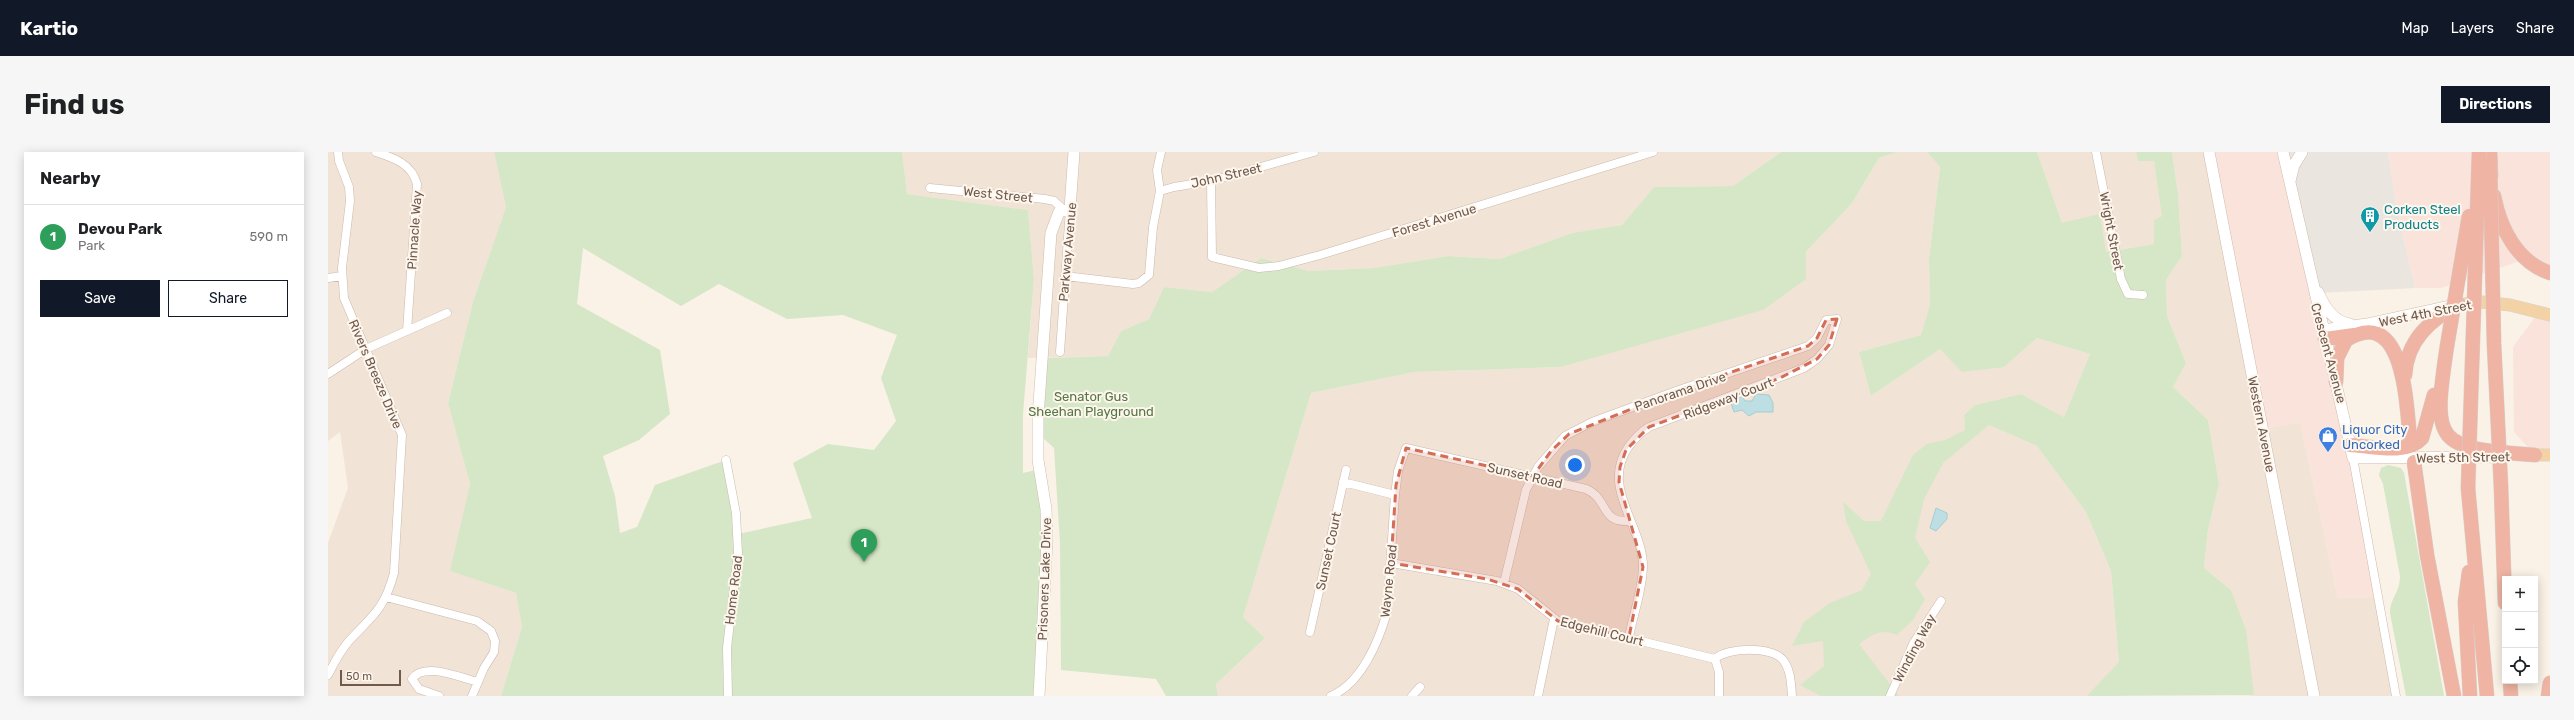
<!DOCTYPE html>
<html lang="en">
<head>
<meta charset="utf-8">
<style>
	:root { --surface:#fff; --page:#f6f6f6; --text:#202124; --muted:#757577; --line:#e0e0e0; --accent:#111827 }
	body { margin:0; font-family:Rubik,sans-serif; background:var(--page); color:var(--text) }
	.controls { position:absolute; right:12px; bottom:12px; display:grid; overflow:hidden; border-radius:0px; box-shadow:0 2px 10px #0003 }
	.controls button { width:36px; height:36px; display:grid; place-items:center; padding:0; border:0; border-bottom:1px solid var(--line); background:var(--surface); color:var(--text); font:20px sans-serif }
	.scale { position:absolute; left:12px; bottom:10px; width:61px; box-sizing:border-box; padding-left:4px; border:2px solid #71594d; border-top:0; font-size:11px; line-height:14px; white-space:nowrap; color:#71594d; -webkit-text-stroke:3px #fdf6ec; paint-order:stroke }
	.you { position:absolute; left:1247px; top:313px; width:14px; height:14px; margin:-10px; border:3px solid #fff; border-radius:50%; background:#1a73e8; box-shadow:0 0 0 6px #1a73e833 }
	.badge { display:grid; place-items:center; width:26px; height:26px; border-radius:50%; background:var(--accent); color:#fff; font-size:13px; font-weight:700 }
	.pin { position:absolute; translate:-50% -33px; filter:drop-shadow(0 1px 2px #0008) }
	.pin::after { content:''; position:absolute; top:21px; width:14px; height:12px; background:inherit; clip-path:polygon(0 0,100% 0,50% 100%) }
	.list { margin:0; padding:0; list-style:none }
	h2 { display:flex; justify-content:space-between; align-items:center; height:52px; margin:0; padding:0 16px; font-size:17px }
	h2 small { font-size:13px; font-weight:400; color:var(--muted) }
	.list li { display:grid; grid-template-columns:26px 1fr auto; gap:12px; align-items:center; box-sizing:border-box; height:64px; padding:0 16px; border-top:1px solid var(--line) }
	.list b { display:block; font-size:15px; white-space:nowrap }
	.list p { margin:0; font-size:13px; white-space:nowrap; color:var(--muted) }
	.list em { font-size:13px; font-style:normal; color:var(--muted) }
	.actions { display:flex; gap:8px; padding:12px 16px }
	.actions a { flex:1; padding:9px 0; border:1px solid var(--accent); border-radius:0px; text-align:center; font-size:14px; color:var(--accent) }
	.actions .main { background:var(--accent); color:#fff }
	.icon { flex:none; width:22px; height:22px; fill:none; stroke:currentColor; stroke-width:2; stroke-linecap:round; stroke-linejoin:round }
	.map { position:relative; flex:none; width:2222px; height:544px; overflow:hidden; border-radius:0px }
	header { display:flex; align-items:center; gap:24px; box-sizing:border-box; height:56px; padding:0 20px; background:var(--accent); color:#fff }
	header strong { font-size:19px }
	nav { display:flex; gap:22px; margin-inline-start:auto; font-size:14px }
	.intro { display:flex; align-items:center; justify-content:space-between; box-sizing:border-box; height:96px; padding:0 24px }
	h1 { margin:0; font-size:28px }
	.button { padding:10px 18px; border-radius:0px; background:var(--accent); color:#fff; font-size:14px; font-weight:700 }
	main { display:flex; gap:24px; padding:0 24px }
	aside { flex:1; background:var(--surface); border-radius:0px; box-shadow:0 2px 10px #0003 }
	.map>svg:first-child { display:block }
</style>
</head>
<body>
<header>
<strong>Kartio</strong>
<nav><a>Map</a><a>Layers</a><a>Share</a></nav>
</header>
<div class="intro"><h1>Find us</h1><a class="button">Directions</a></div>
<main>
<aside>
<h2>Nearby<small></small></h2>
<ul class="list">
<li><span class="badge" style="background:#2e9e5b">1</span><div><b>Devou Park</b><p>Park</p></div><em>590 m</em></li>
</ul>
<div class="actions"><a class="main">Save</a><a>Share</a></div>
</aside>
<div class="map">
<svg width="2222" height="544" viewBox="0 0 2222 544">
	<rect width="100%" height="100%" fill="#faf2e6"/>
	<path fill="#f1e3d5" d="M 0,0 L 166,0 L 178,55 L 145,150 L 120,251 L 142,332 L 123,419 L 188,441 L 194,475 L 173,544 L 0,544 L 0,391 L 20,336 L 12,280 L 0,289 Z
		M 574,0 L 1453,0 L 1405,34 L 1326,35 L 1294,73 L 1244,81 L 1172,107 L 1120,104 L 1046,116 L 981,119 L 933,106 L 884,140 L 836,135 L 821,167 L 793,179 L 780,204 L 700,206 L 706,127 L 700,58 L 579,42 Z
		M 1569,0 L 1599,0 L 1612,15 L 1601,107 L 1602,152 L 1593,183 L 1531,200 L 1543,244 L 1612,197 L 1676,215 L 1709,186 L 1762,202 L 1736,265 L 1693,242 L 1647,253 L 1636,263 L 1638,291 L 1661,273 L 1709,294 L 1758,360 L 1783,419 L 1794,544 L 890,544 L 888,532 L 937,486 L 915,465 L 983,241 L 1086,220 L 1233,215 L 1328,187 L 1478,127 L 1478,100 L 1524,51 L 1551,6 Z
		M 1709,0 L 1808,0 L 1810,9 L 1826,9 L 1835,64 L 1826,68 L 1826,92 L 1778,100 L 1734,71 Z
		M 1844,0 L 1881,0 L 1935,277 L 1972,270 L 2010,446 L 2049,445 L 2068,544 L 1917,544 L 1926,543 L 1903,438 L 1876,416 L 1880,378 L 1891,332 L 1880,268 L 1845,235 L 1858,211 L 1839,164 L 1838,128 L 1854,104 L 1850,42 Z"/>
	<path fill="#fae3db" d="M 1881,0 L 1955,0 L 2015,258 L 2049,445 L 2010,446 L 1972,270 L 1935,277 Z
		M 2060,0 L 2222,0 L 2222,121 L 2198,107 L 2113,136 L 2087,136 L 2068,53 Z
		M 2210,161 L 2222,163 L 2222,303 L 2207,303 L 2186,280 L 2185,195 Z"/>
	<path fill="#ebe5e0" d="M 1955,0 L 2060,0 L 2068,53 L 2087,136 L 1990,141 Z"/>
	<path fill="#d5e7c6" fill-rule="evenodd" d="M 166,0 L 574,0 L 579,42 L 700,58 L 706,127 L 695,262 L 695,321 L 712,317 L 718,357 L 714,544 L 173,544 L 194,475 L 188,441 L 122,419 L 142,332 L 120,251 L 145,150 L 178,55 ZM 255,96 L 353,154 L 391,132 L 459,167 L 515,163 L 569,183 L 553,226 L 568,269 L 546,298 L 500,292 L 465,311 L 484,366 L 410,382 L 398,308 L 327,333 L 309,375 L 292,381 L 287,344 L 275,304 L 311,288 L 342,262 L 332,198 L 249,152 Z
		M 1453,0 L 1569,0 L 1551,6 L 1524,51 L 1478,100 L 1478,127 L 1435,158 L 1233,215 L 1086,220 L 983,241 L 915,465 L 937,486 L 888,532 L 890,544 L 838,544 L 828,527 L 733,518 L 732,391 L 726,296 L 714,285 L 718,206 L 780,204 L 793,179 L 821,167 L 836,135 L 884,140 L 933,106 L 981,119 L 1046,116 L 1120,104 L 1172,107 L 1244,81 L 1294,73 L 1326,35 L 1405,34 Z
		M 1599,0 L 1709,0 L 1734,71 L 1772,62 L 1778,100 L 1826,92 L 1826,68 L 1834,64 L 1826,9 L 1810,9 L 1808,0 L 1844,0 L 1850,42 L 1854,104 L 1838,128 L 1839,164 L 1858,211 L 1845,235 L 1880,268 L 1891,332 L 1880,378 L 1876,416 L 1903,438 L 1918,478 L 1926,543 L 1759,544 L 1791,510 L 1783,419 L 1758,360 L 1709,294 L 1661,273 L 1615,311 L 1596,347 L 1587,386 L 1602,410 L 1587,432 L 1597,447 L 1585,468 L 1569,483 C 1553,476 1545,482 1531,492 L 1571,544 L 1493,544 L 1472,533 L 1496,514 L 1495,489 L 1464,494 L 1476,470 L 1502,451 L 1534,438 L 1543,422 L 1518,369 L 1515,350 L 1536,369 L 1553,369 L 1585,303 L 1599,292 L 1617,288 L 1637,278 L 1636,263 L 1647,253 L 1693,242 L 1736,265 L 1762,202 L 1709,186 L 1676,215 L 1634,220 L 1612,197 L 1543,244 L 1531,200 L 1593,183 L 1602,152 L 1601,107 L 1612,15 Z
		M 2060,313 L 2073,316 L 2076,321 L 2116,544 L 2078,544 L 2062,461 C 2062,446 2072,441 2072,424 L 2055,332 L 2051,323 L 2053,316 Z"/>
	<path fill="#bddee2" stroke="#a4ced3" d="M 1428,242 L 1441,243 L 1445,251 L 1445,260 L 1428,260 L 1421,264 L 1414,258 L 1406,260 L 1403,251 L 1414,244 L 1417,249 L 1424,249 Z
		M 1608,356 L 1619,361 L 1619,367 L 1608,379 L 1602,376 Z"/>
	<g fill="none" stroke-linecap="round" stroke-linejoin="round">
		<defs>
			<path id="street" d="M 48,0 C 66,6 84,12 89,32 L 79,179
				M 1768,0 L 1793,127 L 1800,142 L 1815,143
				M 883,29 L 884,105 L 931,116 L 951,114 L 992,103 L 1325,0
				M 602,36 L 717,47 L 726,49 L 735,57
				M 832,39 L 846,35 L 883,29 L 986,0
				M 737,124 L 805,132 L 811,131 L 821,123 L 825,75 L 832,39 L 829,18 L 833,0
				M 0,126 L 14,124
				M 732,200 L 742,57
				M 0,222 L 38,197 L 119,161
				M 2025,306 L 2068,544
				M 398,308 L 408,361 L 410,401 L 399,496 L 400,544
				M 1015,330 L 1067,343
				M 1063,411 L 1169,429 L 1190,437 L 1230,469 L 1387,507
				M 1176,431 L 1198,338 L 1210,315 L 1237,284 L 1264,270 L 1348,239 L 1480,194 L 1489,186 L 1498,168 L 1509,167 L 1501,193 L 1489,207 L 1476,216 L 1321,275 C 1313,280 1307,286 1301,294 C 1272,334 1314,373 1315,413 C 1315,437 1305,463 1301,485
				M 58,445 L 149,469 L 163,479 L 167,489 L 166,500 L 156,516 L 144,544
				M 982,480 L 1018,318
				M 1387,507 C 1399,495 1444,494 1455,508 C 1463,518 1463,532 1464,544
				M 1387,507 L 1391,520 L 1391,544
				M 0,523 C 6,511 12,499 21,489 C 45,463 56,458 66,421 L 74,283 L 16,146 L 14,116 L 22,49 L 21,35 L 11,9 L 10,0
				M 111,544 L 91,537 L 84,527 C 95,509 133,526 150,530
				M 1003,544 C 1033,532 1051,489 1059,460 L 1067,343 L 1070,319 L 1078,296 L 1258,337 C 1281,347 1272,371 1301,369
				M 1084,544 L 1092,535
				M 1210,544 L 1226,467
				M 1562,544 L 1585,492 L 1613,449"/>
			<path id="secondary" d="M 1881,0 L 1986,544
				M 1955,0 L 2025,306 L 2174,305
				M 1962,29 L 1966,13 L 1974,0
				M 1990,140 C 1996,154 2005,170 2022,172
				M 1995,178 L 2039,172 L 2126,153
				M 711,544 L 719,388 L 718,357 L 710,308 L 710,265 L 723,81 L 731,60 L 742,57 L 746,0"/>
			<path id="primary" d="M 2137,152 L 2154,150 L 2182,153 L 2222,163
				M 2207,303 L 2222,303"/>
			<path id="highway" d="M 2162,0 L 2163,24
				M 2166,44 C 2172,76 2189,110 2222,121
				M 1997,187 L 2026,183
				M 2119,194 C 2104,293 2107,296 2207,303
				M 2077,223 C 2079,188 2102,168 2131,152
				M 2008,230 L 2009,206 L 2018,188 C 2077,152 2078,253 2082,286
				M 2022,293 C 2043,294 2078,304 2094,286 L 2106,243
				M 2086,310 L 2099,403 L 2126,544
				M 2173,335 L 2177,451
				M 2140,336 L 2159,544
				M 2141,420 L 2137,450 L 2142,544
				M 2182,529 L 2183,544
				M 2220,544 L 2222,531"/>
		</defs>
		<use href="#street" stroke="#cbb9ae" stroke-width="9"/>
		<use href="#secondary" stroke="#d0bbae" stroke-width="12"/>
		<use href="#primary" stroke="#d7d1cd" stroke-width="13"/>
		<use href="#highway" stroke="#d7d1cd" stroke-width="15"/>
		<use href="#street" stroke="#fff" stroke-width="8"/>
		<use href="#secondary" stroke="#fff" stroke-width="11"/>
		<use href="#primary" stroke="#f3d3a5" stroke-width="12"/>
		<use href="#highway" stroke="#efb4a3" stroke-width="14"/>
		<defs>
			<path id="highway-bridge" d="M 2162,12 L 2166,192 L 2173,335
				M 2119,194 L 2141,64
				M 2140,336 L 2151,0"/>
		</defs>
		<use href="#highway-bridge" stroke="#d7d1cd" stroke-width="15" stroke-linecap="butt"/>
		<use href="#highway-bridge" stroke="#efb4a3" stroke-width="14"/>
	</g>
	<path fill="#d46d56" fill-opacity="0.2" stroke="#d46d56" stroke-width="3" stroke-dasharray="8 5" stroke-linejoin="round" d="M 1509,167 L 1501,193 L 1489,207 L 1452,226 L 1321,275 L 1298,298 L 1292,315 L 1291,330 L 1315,415 L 1301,485 L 1230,469 L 1190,437 L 1159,427 L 1063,411 L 1068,333 L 1078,296 L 1205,324 L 1223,299 L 1241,282 L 1348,239 L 1480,194 L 1489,186 L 1498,168 Z"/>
	<defs>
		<symbol id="building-pin" viewBox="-11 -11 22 30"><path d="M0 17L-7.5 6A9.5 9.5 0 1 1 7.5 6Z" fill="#0f9aa8" stroke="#fdf6ec"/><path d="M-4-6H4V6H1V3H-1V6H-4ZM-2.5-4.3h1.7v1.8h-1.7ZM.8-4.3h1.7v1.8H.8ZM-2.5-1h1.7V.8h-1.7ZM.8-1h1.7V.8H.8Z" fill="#fff"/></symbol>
		<symbol id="shop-pin" viewBox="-11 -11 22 30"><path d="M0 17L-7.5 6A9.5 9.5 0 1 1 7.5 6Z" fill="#3f7fe0" stroke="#fdf6ec"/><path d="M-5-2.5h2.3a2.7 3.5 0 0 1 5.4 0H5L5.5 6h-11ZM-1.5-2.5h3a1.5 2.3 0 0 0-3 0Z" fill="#fff"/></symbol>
	</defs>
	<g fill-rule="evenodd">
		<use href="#building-pin" x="2031" y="53" width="22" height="30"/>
		<use href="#shop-pin" x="1989" y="273" width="22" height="30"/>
	</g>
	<g text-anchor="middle" stroke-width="4" stroke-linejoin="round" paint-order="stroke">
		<g font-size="13" fill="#71594d" stroke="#fdf6ec">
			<text transform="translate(898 23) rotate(-13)" y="5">John Street</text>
			<text transform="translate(670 42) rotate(6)" y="5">West Street</text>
			<text transform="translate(1106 68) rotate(-17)" y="5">Forest Avenue</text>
			<text transform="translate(86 78) rotate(-86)" y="5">Pinnacle Way</text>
			<text transform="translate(1784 79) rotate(79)" y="5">Wright Street</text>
			<text transform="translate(739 100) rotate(-85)" y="5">Parkway Avenue</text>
			<text transform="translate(2097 161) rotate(-11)" y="5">West 4th Street</text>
			<text transform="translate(2001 201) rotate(75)" y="5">Crescent Avenue</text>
			<text transform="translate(48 222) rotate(67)" y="5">Rivers Breeze Drive</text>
			<text transform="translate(1352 239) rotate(-19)" y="5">Panorama Drive</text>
			<text transform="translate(1400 246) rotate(-21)" y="5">Ridgeway Court</text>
			<text transform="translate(1934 272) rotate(79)" y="5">Western Avenue</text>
			<text transform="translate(2135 305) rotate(-1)" y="5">West 5th Street</text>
			<text transform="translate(1197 323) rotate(13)" y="5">Sunset Road</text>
			<text transform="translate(1000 399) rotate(-78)" y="5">Sunset Court</text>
			<text transform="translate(716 427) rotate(-88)" y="5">Prisoners Lake Drive</text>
			<text transform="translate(1060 429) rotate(-84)" y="5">Wayne Road</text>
			<text transform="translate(405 438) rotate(-83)" y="5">Home Road</text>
			<text transform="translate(1274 479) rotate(14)" y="5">Edgehill Court</text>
			<text transform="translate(1586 496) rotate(-62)" y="5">Winding Way</text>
		</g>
		<g font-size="13" fill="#0d838f" stroke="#fdf6ec" text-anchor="start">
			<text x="2056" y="62">Corken Steel<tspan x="2056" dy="15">Products</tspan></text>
		</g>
		<g font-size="13" fill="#567646" stroke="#fdf6ec">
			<text x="763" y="249">Senator Gus<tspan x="763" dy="15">Sheehan Playground</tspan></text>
		</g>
		<g font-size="13" fill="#366cbe" stroke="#fdf6ec" text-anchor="start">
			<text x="2014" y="282">Liquor City<tspan x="2014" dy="15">Uncorked</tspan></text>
		</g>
	</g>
</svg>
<div class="controls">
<button>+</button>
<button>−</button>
<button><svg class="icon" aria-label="locate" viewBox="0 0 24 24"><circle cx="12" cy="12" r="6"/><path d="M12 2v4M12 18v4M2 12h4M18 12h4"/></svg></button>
</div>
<div class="scale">50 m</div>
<div class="you"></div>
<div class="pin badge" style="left:536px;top:410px;background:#2e9e5b">1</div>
</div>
</main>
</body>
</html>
